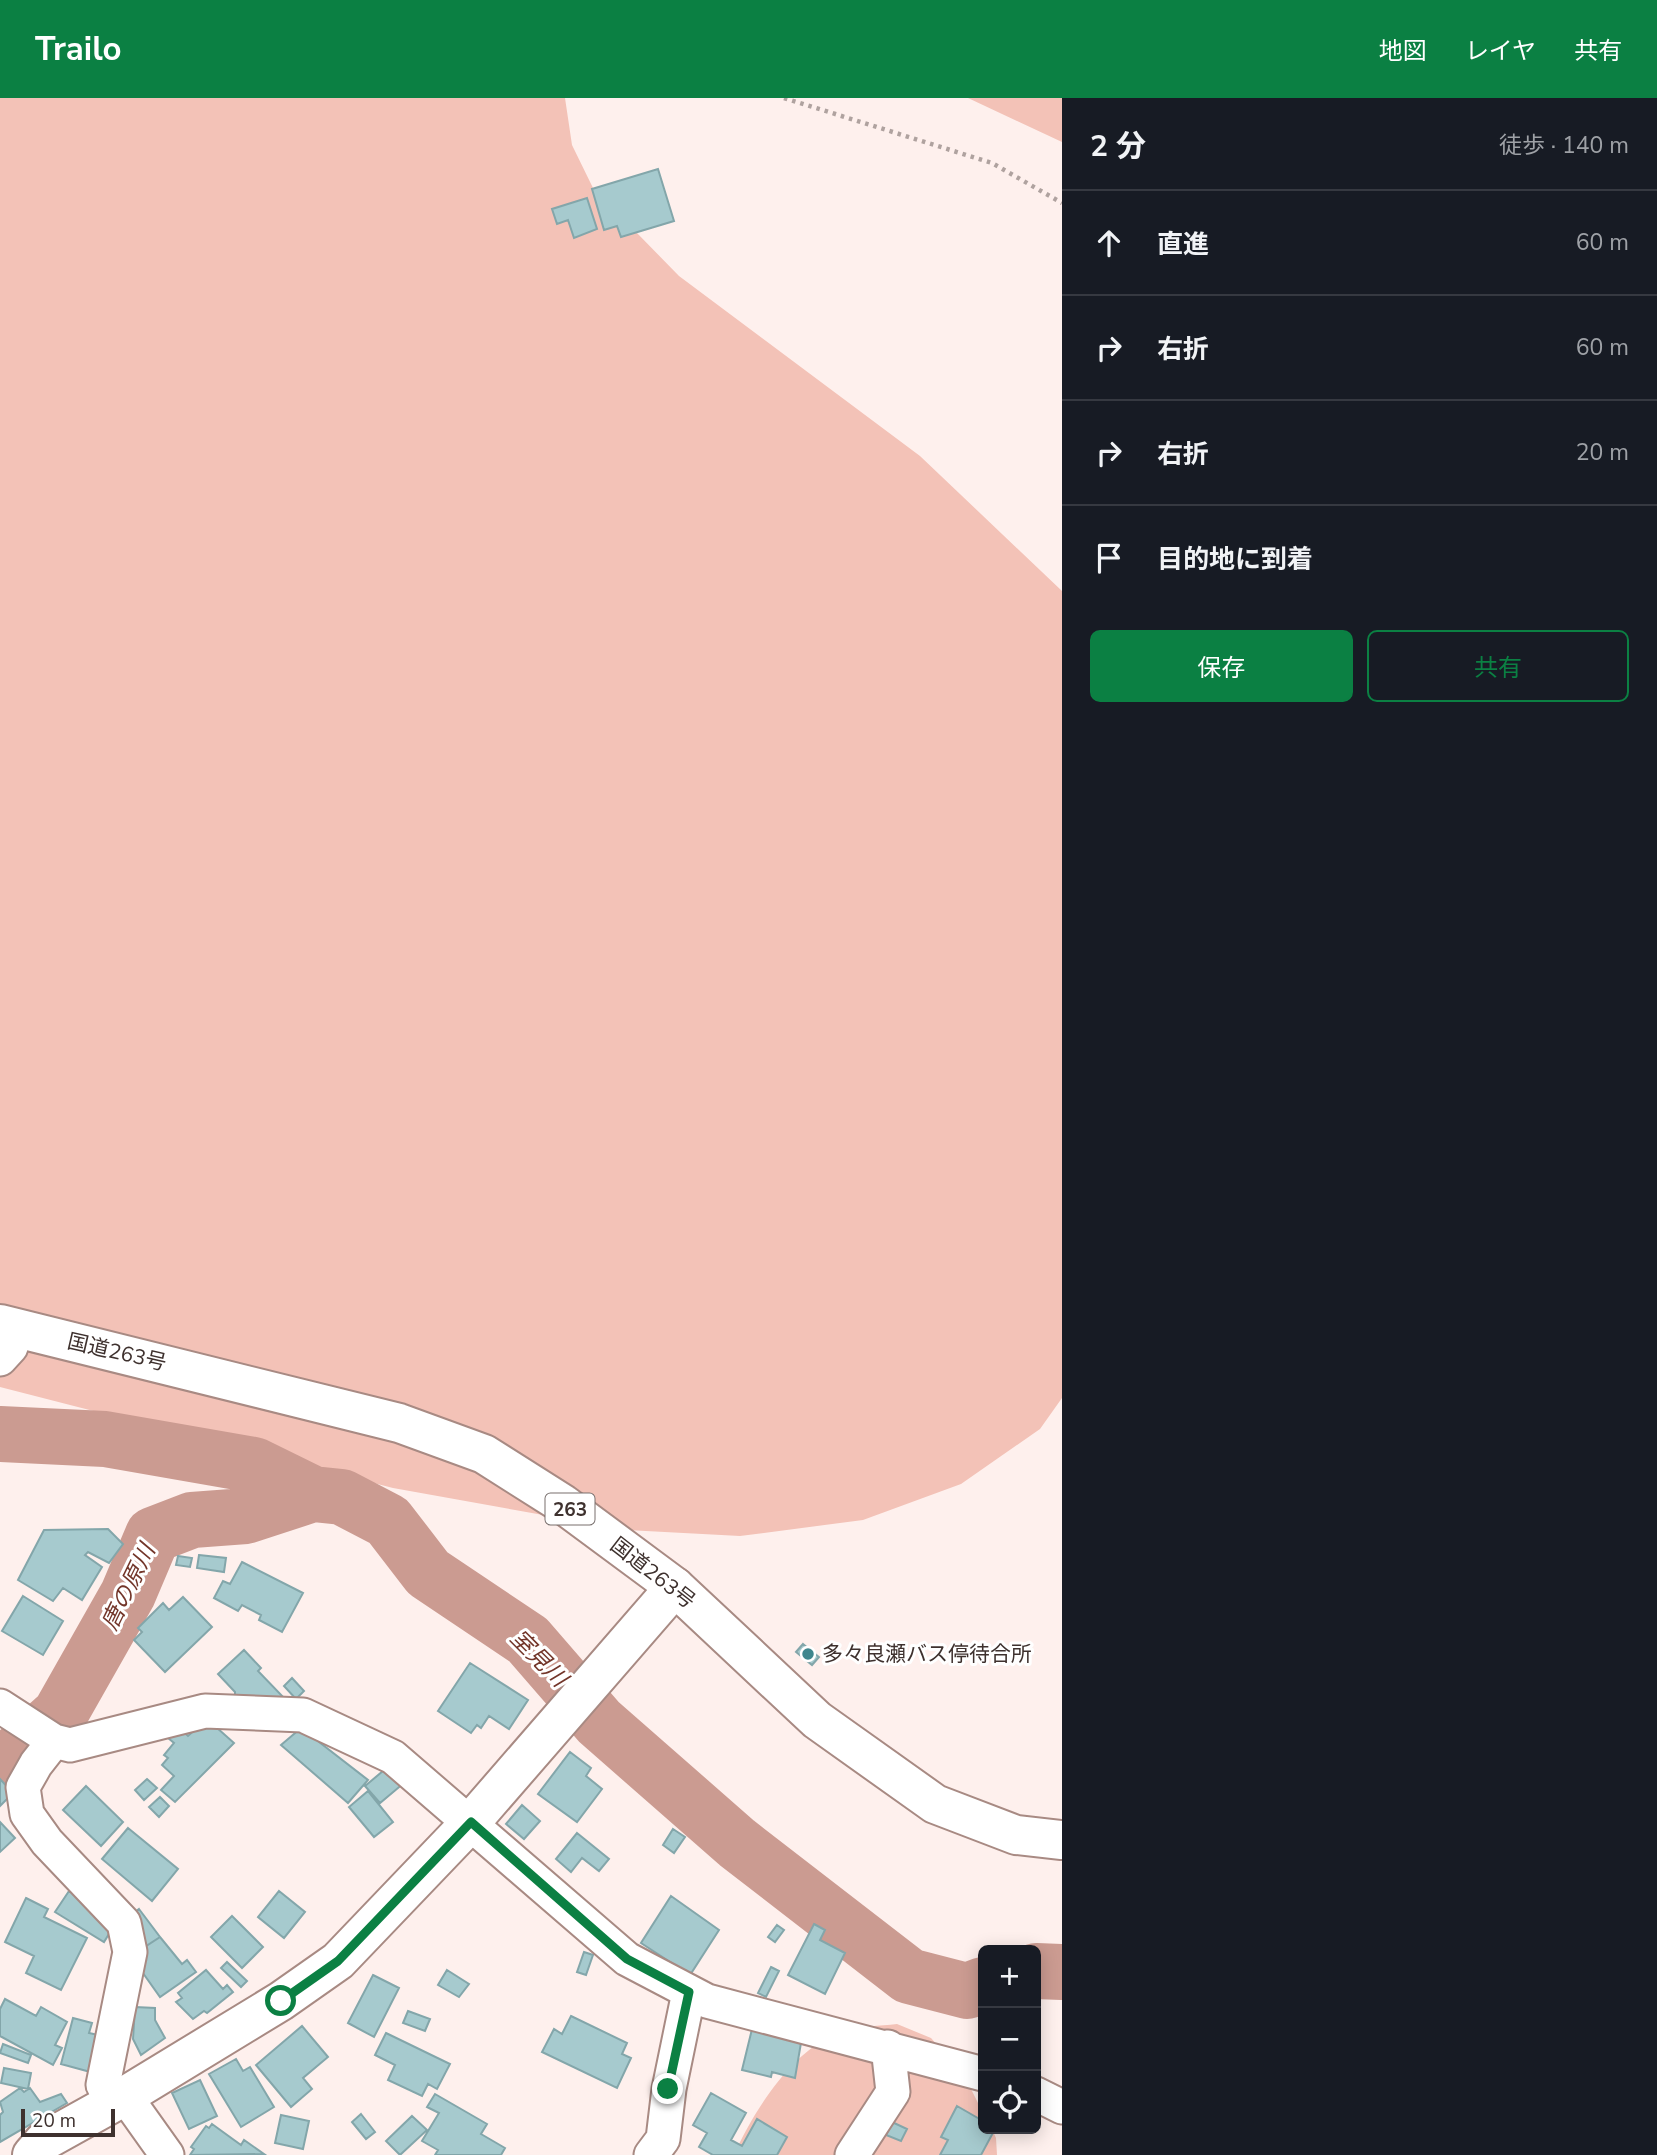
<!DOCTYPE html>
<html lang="ja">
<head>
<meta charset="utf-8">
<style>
	:root { --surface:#171b24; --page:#20242c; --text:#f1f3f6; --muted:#9ea1a6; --line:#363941; --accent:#0b8043 }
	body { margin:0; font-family:"Nunito Sans","Noto Sans JP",sans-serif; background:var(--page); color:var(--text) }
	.controls { position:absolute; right:21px; bottom:21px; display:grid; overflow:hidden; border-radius:10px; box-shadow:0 4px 18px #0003 }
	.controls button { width:63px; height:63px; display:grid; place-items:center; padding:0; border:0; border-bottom:2px solid var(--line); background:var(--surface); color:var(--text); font:35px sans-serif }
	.scale { position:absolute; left:21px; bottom:18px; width:94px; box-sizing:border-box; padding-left:7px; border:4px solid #3e312e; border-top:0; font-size:19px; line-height:24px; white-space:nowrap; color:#3e312e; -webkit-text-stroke:5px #fff; paint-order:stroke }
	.stop { position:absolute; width:21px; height:21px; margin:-16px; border:5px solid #0b8043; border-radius:50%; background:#fff }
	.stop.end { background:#0b8043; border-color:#fff; box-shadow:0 2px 7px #0008 }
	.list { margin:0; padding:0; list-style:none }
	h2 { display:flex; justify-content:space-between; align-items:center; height:91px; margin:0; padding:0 28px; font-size:30px }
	h2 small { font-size:23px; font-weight:400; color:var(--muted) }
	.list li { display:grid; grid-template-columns:46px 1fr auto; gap:21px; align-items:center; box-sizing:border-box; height:105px; padding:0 28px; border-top:2px solid var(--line) }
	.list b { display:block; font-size:26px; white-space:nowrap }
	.list em { font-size:23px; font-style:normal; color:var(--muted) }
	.actions { display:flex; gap:14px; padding:21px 28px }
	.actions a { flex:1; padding:16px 0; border:2px solid var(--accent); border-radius:10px; text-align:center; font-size:24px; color:var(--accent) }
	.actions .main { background:var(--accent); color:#fff }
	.icon { flex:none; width:38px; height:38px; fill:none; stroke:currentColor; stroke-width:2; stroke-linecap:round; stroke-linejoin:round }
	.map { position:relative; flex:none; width:1062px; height:2057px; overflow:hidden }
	header { display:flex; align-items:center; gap:42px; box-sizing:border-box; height:98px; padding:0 35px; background:var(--accent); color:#fff }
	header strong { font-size:33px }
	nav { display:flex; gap:38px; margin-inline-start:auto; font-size:24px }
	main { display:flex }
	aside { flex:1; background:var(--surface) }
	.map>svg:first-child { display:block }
</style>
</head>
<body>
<header>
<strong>Trailo</strong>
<nav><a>地図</a><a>レイヤ</a><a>共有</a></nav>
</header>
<main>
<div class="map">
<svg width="1062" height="2057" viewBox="0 0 1062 2057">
	<rect width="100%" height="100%" fill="#fef0ed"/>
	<path fill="#f3c2b7" d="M 0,0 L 565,0 L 572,47 L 593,90 L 679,178 L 920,358 L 1062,493 L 1062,1300 L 1040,1331 L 961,1386 L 863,1422 L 740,1438 L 627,1432 L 393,1390 L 0,1289 Z
		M 968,0 L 1062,0 L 1062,44 Z
		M 897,1926 L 931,1940 L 965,1979 L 983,2015 L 983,2031 L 992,2031 L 996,2040 L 997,2057 L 734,2057 C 754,2012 794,1949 843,1933 C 860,1928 880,1928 897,1926 Z"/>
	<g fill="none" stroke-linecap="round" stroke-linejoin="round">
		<path stroke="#cb9b91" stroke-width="56" d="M 0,1336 L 105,1341 L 254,1367 L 313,1396 L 342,1399 L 388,1423 L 428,1475 L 528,1542 L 599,1624 L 737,1745 L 909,1878 L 967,1893 L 983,1887
			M 0,1670 L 60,1616 L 128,1496 L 153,1437 L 192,1422 L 246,1418 L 313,1396
			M 1036,1873 L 1062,1874"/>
	</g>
	<path fill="#a6cace" stroke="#83a6aa" stroke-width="2" d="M 658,71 L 674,123 L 621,139 L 617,128 L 604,132 L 592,91 Z
		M 587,100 L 597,131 L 574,140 L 568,122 L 557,126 L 552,111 Z
		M 108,1431 L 123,1446 L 109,1465 L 88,1454 L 85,1457 L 102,1469 L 82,1502 L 63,1490 L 53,1503 L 18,1482 L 44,1432 Z
		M 199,1457 L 226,1460 L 224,1474 L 197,1470 Z
		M 178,1458 L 192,1460 L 190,1469 L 176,1467 Z
		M 242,1464 L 303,1495 L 282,1534 L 259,1522 L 261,1517 L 242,1507 L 238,1513 L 214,1500 L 223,1483 L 230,1486 Z
		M 23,1498 L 63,1523 L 43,1557 L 2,1533 Z
		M 183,1499 L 212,1529 L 165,1574 L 134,1542 L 142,1534 L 138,1530 L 163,1505 L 169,1512 Z
		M 803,1546 L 819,1559 L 812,1567 L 796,1554 Z
		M 244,1552 L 261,1570 L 258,1573 L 287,1603 L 235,1600 L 235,1594 L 218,1576 Z
		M 470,1565 L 528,1602 L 509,1631 L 489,1618 L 481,1630 L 477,1627 L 471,1635 L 438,1613 Z
		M 292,1580 L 304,1593 L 296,1601 L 284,1588 Z
		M 207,1621 L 234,1645 L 175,1704 L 161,1692 L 174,1678 L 162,1667 L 168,1660 L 164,1657 L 174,1645 L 168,1640 L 178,1629 L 188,1638 Z
		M 301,1630 L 368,1682 L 348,1705 L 281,1647 Z
		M 570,1654 L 591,1670 L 586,1678 L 602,1691 L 577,1724 L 538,1696 Z
		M 389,1668 L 404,1685 L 380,1705 L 365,1688 Z
		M 0,1681 L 13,1695 L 0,1708 Z
		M 147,1681 L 157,1690 L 144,1702 L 135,1692 Z
		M 86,1688 L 123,1724 L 101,1748 L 63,1712 Z
		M 368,1693 L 393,1724 L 374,1739 L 349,1709 Z
		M 160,1699 L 169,1708 L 159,1719 L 149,1709 Z
		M 522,1707 L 540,1723 L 524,1741 L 506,1726 Z
		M 0,1724 L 15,1740 L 0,1754 Z
		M 128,1730 L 178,1771 L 152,1803 L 102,1761 Z
		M 673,1731 L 685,1739 L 674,1755 L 663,1747 Z
		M 577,1735 L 609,1761 L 599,1773 L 582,1760 L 571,1774 L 556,1761 Z
		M 69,1793 L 96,1809 L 115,1826 L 104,1844 L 55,1814 Z
		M 279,1793 L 305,1814 L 284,1840 L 258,1819 Z
		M 671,1798 L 719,1832 L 690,1877 L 641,1845 Z
		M 26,1800 L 48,1811 L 44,1819 L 87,1840 L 61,1892 L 26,1875 L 34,1858 L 5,1844 Z
		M 139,1811 L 160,1839 L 140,1852 L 134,1815 Z
		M 232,1818 L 263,1849 L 242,1870 L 211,1839 Z
		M 814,1826 L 825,1832 L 820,1842 L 845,1855 L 825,1896 L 788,1877 Z
		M 777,1827 L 784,1832 L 775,1844 L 768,1839 Z
		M 160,1839 L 182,1866 L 187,1862 L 196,1874 L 160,1899 L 138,1868 L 146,1862 L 140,1852 Z
		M 584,1854 L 593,1857 L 586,1877 L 577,1874 Z
		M 227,1864 L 247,1883 L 241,1889 L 221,1870 Z
		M 771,1869 L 779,1873 L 766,1899 L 758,1895 Z
		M 206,1872 L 223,1891 L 227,1887 L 233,1894 L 207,1915 L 204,1913 L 193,1921 L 176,1904 L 182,1900 L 178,1895 Z
		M 447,1872 L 469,1886 L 459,1899 L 438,1887 Z
		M 373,1877 L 399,1890 L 374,1939 L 348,1925 Z
		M 5,1901 L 36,1918 L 41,1909 L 67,1924 L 55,1947 L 62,1950 L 53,1967 L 0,1938 L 0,1911 Z
		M 135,1909 L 155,1910 L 155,1922 L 165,1940 L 141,1957 L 133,1941 Z
		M 408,1913 L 430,1921 L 425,1933 L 403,1925 Z
		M 571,1918 L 627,1945 L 622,1956 L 631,1960 L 617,1990 L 542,1954 L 554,1931 L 562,1936 Z
		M 73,1920 L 92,1925 L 89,1935 L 103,1938 L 94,1975 L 61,1966 Z
		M 753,1927 L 802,1939 L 795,1980 L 772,1974 L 771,1979 L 742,1972 Z
		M 302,1928 L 328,1959 L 303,1980 L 312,1991 L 291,2009 L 256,1967 Z
		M 386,1935 L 450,1966 L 437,1991 L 428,1986 L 422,1998 L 388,1982 L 395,1967 L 375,1957 Z
		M 3,1946 L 31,1957 L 28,1965 L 0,1955 Z
		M 236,1961 L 243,1973 L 250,1969 L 274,2009 L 241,2029 L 209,1976 Z
		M 4,1970 L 31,1975 L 28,1991 L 1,1985 Z
		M 200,1982 L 217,2018 L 189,2031 L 172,1995 Z
		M 20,1990 L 24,1994 L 30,1990 L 40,2004 L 61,1996 L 67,2005 L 0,2044 L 0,2017 L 3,2014 L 0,2004 Z
		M 711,1995 L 746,2015 L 731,2042 L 742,2048 L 757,2021 L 787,2039 L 777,2057 L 713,2057 L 699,2049 L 707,2035 L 693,2027 Z
		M 435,1996 L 487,2026 L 481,2036 L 505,2050 L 501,2057 L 435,2057 L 438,2052 L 422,2043 L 439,2015 L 427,2009 Z
		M 957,2008 L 983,2023 L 983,2031 L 995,2031 L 981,2057 L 940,2057 L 948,2042 L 941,2039 Z
		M 361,2016 L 375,2034 L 366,2041 L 352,2024 Z
		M 281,2017 L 309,2023 L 303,2051 L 275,2045 Z
		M 412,2018 L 427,2032 L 400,2057 L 386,2043 Z
		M 892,2024 L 907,2031 L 901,2043 L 886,2037 Z
		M 212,2026 L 241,2047 L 244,2042 L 264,2056 L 190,2057 L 194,2051 L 191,2049 L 206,2028 L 209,2030 Z"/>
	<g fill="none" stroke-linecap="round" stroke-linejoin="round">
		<defs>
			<path id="minor" d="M 0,1261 L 11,1249 L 16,1230
				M 0,1608 L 54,1643 L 70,1647 L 205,1613 L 303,1617 L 393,1659 L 627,1861 L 707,1903 L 983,1976
				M 54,1643 L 36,1666 L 23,1689 L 27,1716 L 47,1744 L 124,1825 L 130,1854 L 103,1987 L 114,2004
				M 1036,1996 L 1062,2009
				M 125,1998 L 167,2057
				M 651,2057 L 663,2041 L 669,1991 L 689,1894
				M 852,2057 L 893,1994 L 888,1949"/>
			<path id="tertiary" d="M 32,2057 L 44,2043 L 125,1998 L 281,1903 L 338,1863 L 471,1724 L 675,1489"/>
			<path id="trunk" d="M 0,1226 L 399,1325 L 484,1356 L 563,1406 L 675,1489 L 817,1622 L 935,1706 L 1016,1737 L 1062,1742"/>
		</defs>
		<use href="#minor" stroke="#a88a83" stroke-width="37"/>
		<use href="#tertiary" stroke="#a88a83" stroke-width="42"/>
		<use href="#trunk" stroke="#a88a83" stroke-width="42"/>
		<path stroke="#afa29f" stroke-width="4.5" stroke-dasharray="3.5 5" stroke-linecap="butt" d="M 784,0 L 992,65 L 1062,105"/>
		<use href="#minor" stroke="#fff" stroke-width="33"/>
		<use href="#tertiary" stroke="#fff" stroke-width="38"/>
		<use href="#trunk" stroke="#fff" stroke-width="38"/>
	</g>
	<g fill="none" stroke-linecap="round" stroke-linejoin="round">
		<path stroke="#0b8043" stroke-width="9" d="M 281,1903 L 338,1863 L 471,1724 L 627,1861 L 689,1894 L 668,1991"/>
	</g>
	<circle fill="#3f868d" stroke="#fff" stroke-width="2.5" cx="808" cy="1556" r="7"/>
	<g text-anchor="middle" stroke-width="6" stroke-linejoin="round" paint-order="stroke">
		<rect fill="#fff" stroke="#786f6d" stroke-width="2" x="545.5" y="1395.5" width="49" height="31" rx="5"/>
		<g font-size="19" font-weight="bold" fill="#3e312e">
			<text x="570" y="1418">263</text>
		</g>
		<g font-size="21" fill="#3e312e" stroke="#fff">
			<text transform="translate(117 1254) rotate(13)" y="7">国道263号</text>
			<text transform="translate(653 1475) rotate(38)" y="7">国道263号</text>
		</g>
		<g font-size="21" fill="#3e312e" stroke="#fff" text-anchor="start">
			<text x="822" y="1563">多々良瀬バス停待合所</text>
		</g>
		<g font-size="23" font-style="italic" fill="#73362a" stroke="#fff">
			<text transform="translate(128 1489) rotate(-64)" y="8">唐の原川</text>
			<text transform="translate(539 1560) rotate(45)" y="8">室見川</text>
		</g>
	</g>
</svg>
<div class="controls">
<button>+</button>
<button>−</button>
<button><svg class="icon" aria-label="locate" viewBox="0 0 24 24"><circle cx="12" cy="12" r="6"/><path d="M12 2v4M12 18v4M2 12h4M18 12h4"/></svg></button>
</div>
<div class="scale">20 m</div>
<div class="stop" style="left:281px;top:1903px"></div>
<div class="stop end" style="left:668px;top:1991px"></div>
</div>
<aside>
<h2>2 分<small>徒歩 · 140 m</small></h2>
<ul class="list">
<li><svg class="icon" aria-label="ahead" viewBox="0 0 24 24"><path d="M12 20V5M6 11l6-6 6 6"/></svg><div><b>直進</b></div><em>60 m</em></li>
<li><svg class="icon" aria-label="right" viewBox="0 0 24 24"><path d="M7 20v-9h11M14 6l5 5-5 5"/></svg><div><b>右折</b></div><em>60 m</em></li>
<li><svg class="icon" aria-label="right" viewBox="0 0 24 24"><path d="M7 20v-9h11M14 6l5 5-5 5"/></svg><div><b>右折</b></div><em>20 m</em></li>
<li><svg class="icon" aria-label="arrive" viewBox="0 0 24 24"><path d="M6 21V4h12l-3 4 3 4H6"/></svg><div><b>目的地に到着</b></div></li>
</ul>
<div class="actions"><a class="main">保存</a><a>共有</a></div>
</aside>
</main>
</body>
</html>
